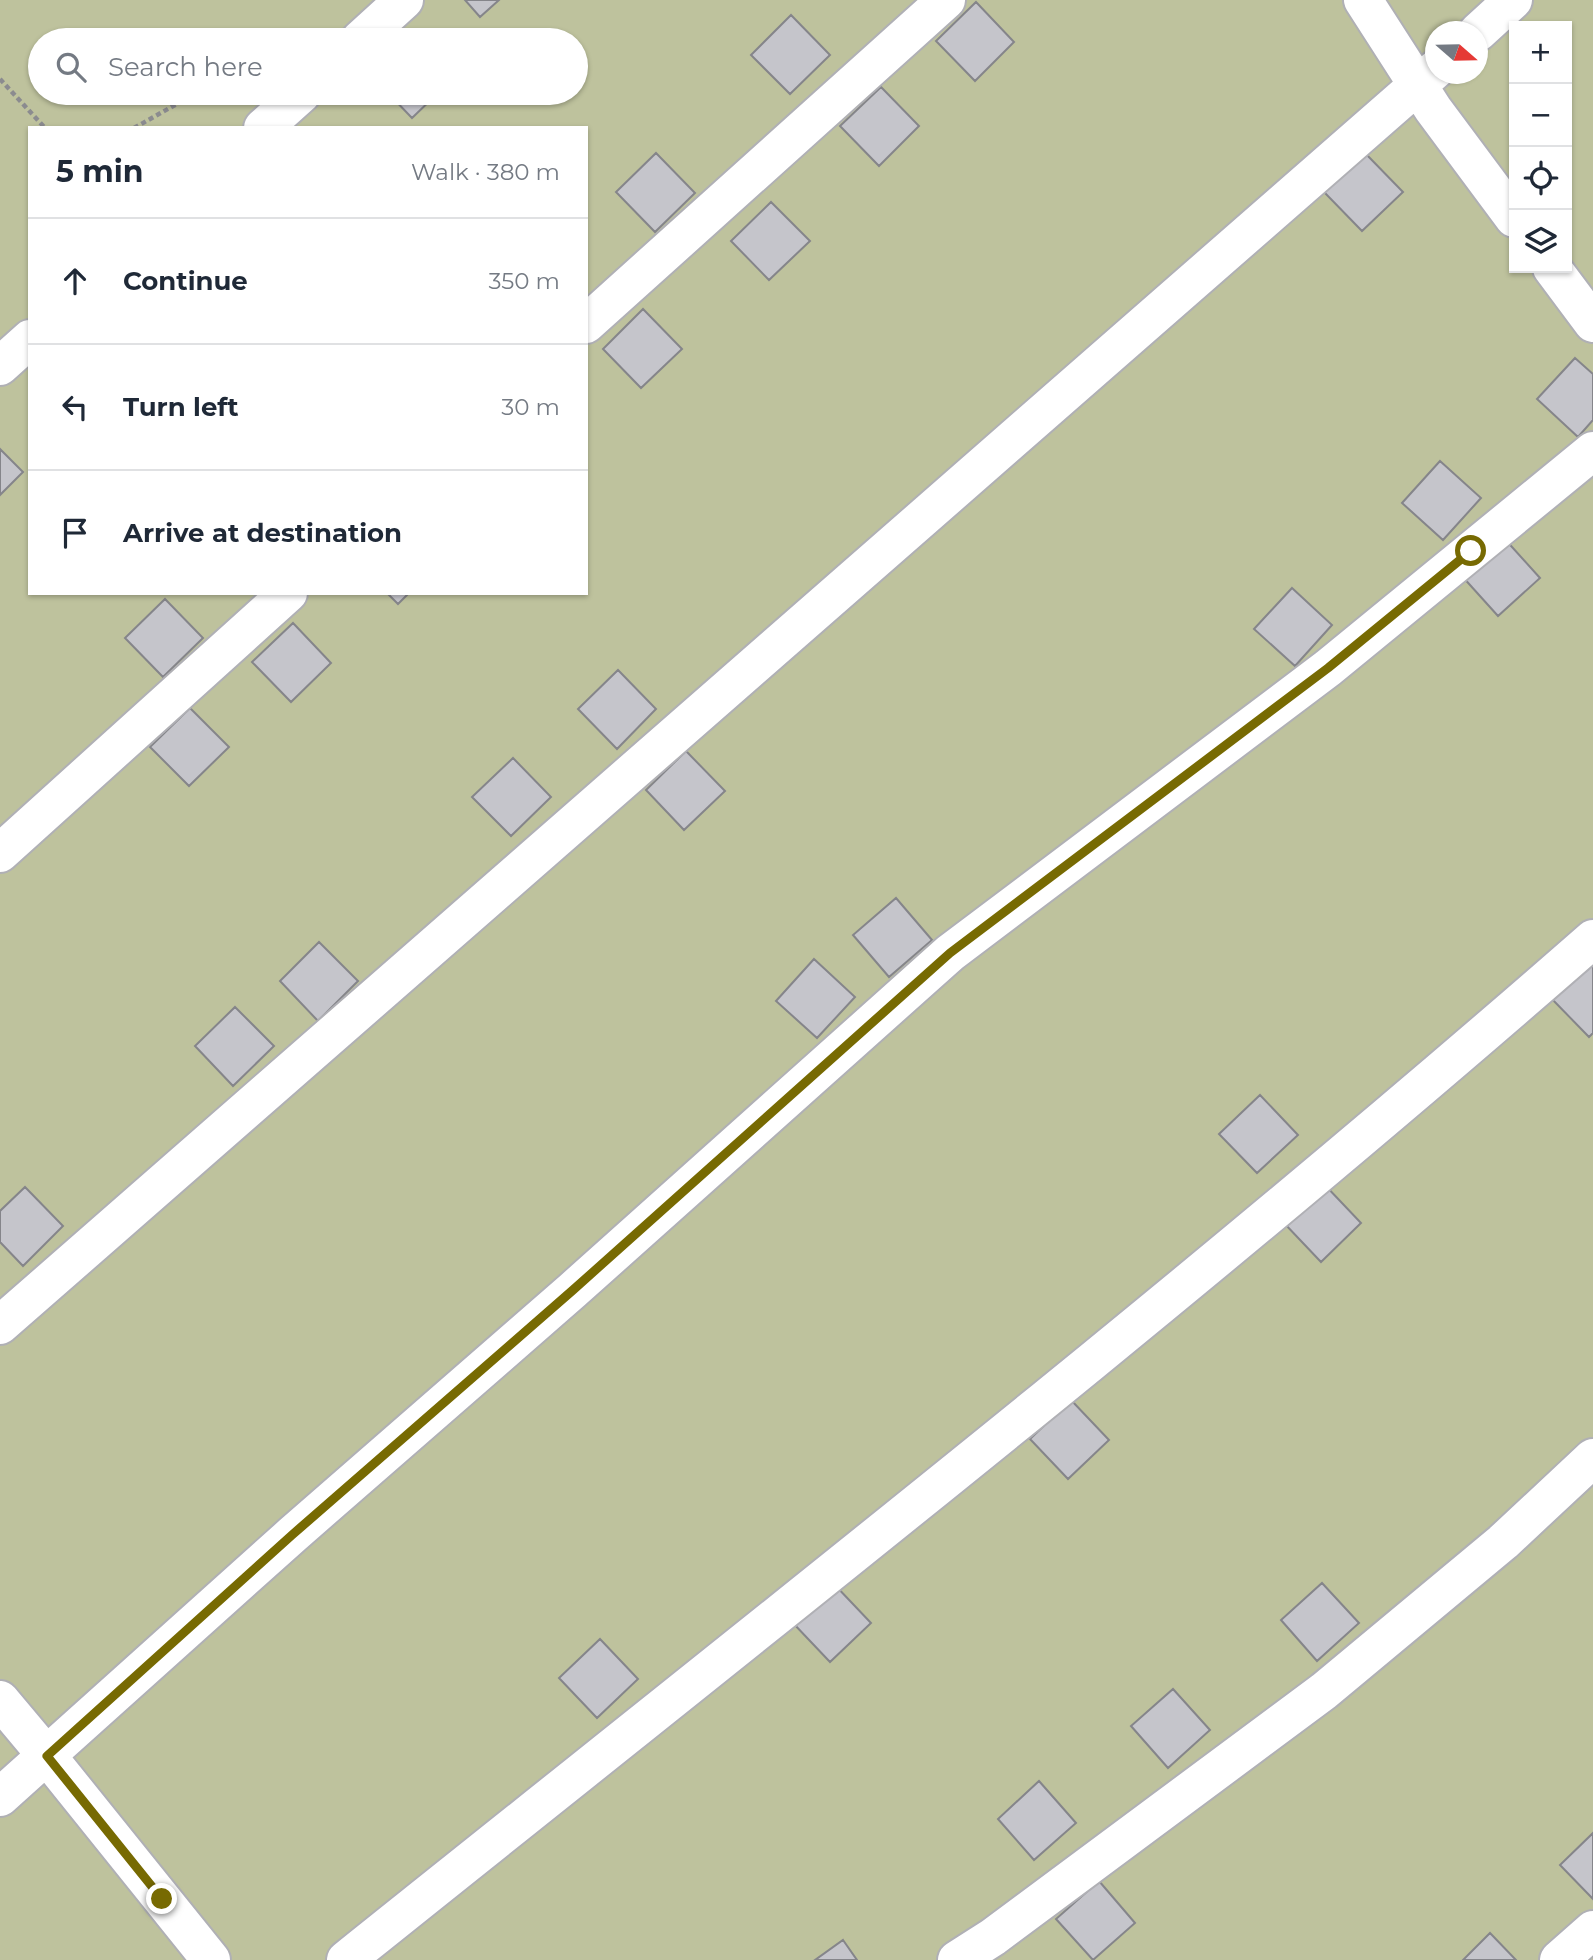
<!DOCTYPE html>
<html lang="en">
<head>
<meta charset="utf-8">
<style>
	:root { --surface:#fff; --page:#f6f6f7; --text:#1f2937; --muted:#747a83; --line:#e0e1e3 }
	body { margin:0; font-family:Montserrat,sans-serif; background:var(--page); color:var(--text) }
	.controls { position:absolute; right:21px; top:21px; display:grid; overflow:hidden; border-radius:0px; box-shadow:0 2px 5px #0004 }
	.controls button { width:63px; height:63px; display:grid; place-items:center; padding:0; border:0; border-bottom:2px solid var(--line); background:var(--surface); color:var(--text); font:35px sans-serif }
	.compass { position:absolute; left:1425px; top:21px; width:63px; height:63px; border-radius:50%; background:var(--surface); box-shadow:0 2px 5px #0004; rotate:110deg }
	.stop { position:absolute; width:21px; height:21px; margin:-16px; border:5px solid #776a02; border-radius:50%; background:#fff }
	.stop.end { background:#776a02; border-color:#fff; box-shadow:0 2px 7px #0008 }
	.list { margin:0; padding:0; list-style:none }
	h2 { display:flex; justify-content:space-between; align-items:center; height:91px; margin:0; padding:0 28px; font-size:30px }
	h2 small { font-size:23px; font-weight:400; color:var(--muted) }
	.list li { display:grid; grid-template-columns:46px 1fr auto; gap:21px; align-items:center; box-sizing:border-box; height:126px; padding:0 28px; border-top:2px solid var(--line) }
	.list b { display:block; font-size:26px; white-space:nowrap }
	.list em { font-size:23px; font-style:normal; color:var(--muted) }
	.icon { flex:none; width:38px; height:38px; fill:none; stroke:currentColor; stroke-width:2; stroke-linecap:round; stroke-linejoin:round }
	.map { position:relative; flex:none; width:1593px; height:1960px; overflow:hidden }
	.search { position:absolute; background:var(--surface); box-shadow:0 2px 5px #0004; left:28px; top:28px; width:560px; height:77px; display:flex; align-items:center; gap:18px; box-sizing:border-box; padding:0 24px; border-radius:38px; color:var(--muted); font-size:26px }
	.panel { position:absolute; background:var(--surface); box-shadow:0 2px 5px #0004; left:28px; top:126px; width:560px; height:469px; border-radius:0px }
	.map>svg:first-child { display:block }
</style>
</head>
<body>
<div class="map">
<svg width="1593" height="1960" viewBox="0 0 1593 1960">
	<rect width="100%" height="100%" fill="#e1e1e7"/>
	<path fill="#bec29d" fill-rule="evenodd" d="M 0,0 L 1593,0 L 1593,1960 L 0,1960 ZM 1514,26 L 1567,26 L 1567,268 L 1514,268 ZM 1436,32 L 1478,32 L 1478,74 L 1436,74 ZM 40,40 L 576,40 L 576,93 L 40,93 ZM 30,128 L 586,128 L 586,593 L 30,593 Z"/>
	<path fill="#c5c5cb" stroke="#85858a" stroke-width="2" d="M 465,0 L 499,0 L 480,17 Z
		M 976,2 L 1014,42 L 975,81 L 936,41 Z
		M 791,15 L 830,55 L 790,94 L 751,55 Z
		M 881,87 L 919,126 L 879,166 L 840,126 Z
		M 388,93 L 438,93 L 412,118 Z
		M 1364,152 L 1403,192 L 1362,231 L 1324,192 Z
		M 656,153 L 695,193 L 655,232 L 616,192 Z
		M 771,202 L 810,241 L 769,280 L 731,241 Z
		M 643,309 L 682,349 L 641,388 L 603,349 Z
		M 1575,358 L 1593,374 L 1593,420 L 1578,437 L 1537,399 Z
		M 0,449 L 23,472 L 0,495 Z
		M 1440,461 L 1481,498 L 1443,540 L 1402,503 Z
		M 1503,537 L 1540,578 L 1498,616 L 1461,575 Z
		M 1292,588 L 1332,625 L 1295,666 L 1254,629 Z
		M 387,593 L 409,593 L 398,604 Z
		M 165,599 L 203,638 L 163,677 L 125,638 Z
		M 293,623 L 331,663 L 291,702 L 252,662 Z
		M 618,670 L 656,709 L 617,749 L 578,709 Z
		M 190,708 L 229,747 L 189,786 L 150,747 Z
		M 686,751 L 725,791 L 684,830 L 646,790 Z
		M 513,758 L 551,797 L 511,836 L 472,797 Z
		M 896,898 L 932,940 L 889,977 L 853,935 Z
		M 319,942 L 358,981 L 318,1021 L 280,981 Z
		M 814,959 L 855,997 L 817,1038 L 776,1001 Z
		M 1593,961 L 1593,1033 L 1589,1037 L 1550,997 Z
		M 235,1007 L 274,1046 L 233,1086 L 195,1046 Z
		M 1260,1095 L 1298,1135 L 1257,1173 L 1219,1134 Z
		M 1323,1183 L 1361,1223 L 1321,1262 L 1283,1222 Z
		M 25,1187 L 63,1226 L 23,1266 L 0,1242 L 0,1211 Z
		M 1071,1400 L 1109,1440 L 1068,1479 L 1030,1439 Z
		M 833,1583 L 871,1623 L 830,1662 L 792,1622 Z
		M 1322,1583 L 1359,1623 L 1317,1661 L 1281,1620 Z
		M 600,1639 L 638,1679 L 597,1718 L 559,1678 Z
		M 1173,1689 L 1210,1730 L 1168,1768 L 1131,1726 Z
		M 1039,1781 L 1076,1823 L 1034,1860 L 998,1819 Z
		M 1593,1833 L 1593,1899 L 1560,1865 Z
		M 1099,1881 L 1135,1923 L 1093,1960 L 1056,1919 Z
		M 1490,1933 L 1516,1960 L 1463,1960 Z
		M 843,1940 L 857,1960 L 815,1960 Z"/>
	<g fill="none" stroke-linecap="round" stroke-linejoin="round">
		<defs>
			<path id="street" d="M 1363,0 L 1433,109 L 1514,218
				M 1478,32 L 1513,0
				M 360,40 L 404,0
				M 263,128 L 302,93
				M 1552,268 L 1593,323
				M 586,324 L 946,0
				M 0,366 L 30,339
				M 0,853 L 288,593
				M 0,1325 L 1436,69
				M 0,1700 L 47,1756 L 211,1960
				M 0,1797 L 292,1535 L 573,1290 L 950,953 L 1328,668 L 1593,451
				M 346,1960 C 765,1624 1189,1293 1593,939
				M 957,1960 L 993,1937 L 1324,1691 L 1503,1542 L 1593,1458
				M 1559,1960 L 1593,1930"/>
		</defs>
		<use href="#street" stroke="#b0b0b5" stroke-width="42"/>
		<path stroke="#8b8b8f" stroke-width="4.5" stroke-dasharray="5 3.5" stroke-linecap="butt" d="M 0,79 L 45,128
			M 134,128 L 191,96 L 209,93"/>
		<use href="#street" stroke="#fff" stroke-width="38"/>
	</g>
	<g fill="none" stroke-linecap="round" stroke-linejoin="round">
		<path stroke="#776a02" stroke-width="9" d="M 162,1899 L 47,1756 L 292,1535 L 573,1290 L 950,953 L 1328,668 L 1471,551"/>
	</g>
</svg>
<div class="controls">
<button>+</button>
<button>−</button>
<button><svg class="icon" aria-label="locate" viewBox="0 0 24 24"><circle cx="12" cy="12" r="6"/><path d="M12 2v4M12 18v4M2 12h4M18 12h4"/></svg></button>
<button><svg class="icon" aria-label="layers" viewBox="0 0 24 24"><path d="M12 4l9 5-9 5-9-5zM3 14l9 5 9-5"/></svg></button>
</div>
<svg class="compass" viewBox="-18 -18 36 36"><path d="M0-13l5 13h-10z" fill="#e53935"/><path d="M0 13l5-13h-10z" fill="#747a83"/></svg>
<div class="stop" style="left:1471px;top:551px"></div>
<div class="stop end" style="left:162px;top:1899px"></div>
<div class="search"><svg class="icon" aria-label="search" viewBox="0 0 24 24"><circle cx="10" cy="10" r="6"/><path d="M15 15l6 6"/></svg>Search here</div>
<section class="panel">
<h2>5 min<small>Walk · 380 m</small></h2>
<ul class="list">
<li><svg class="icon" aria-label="ahead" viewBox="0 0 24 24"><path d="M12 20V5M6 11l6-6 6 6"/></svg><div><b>Continue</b></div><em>350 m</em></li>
<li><svg class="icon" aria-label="left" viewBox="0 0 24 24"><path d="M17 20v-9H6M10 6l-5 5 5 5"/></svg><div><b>Turn left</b></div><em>30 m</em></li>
<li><svg class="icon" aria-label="arrive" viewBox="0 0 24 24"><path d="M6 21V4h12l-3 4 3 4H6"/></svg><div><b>Arrive at destination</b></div></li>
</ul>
</section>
</div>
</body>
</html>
